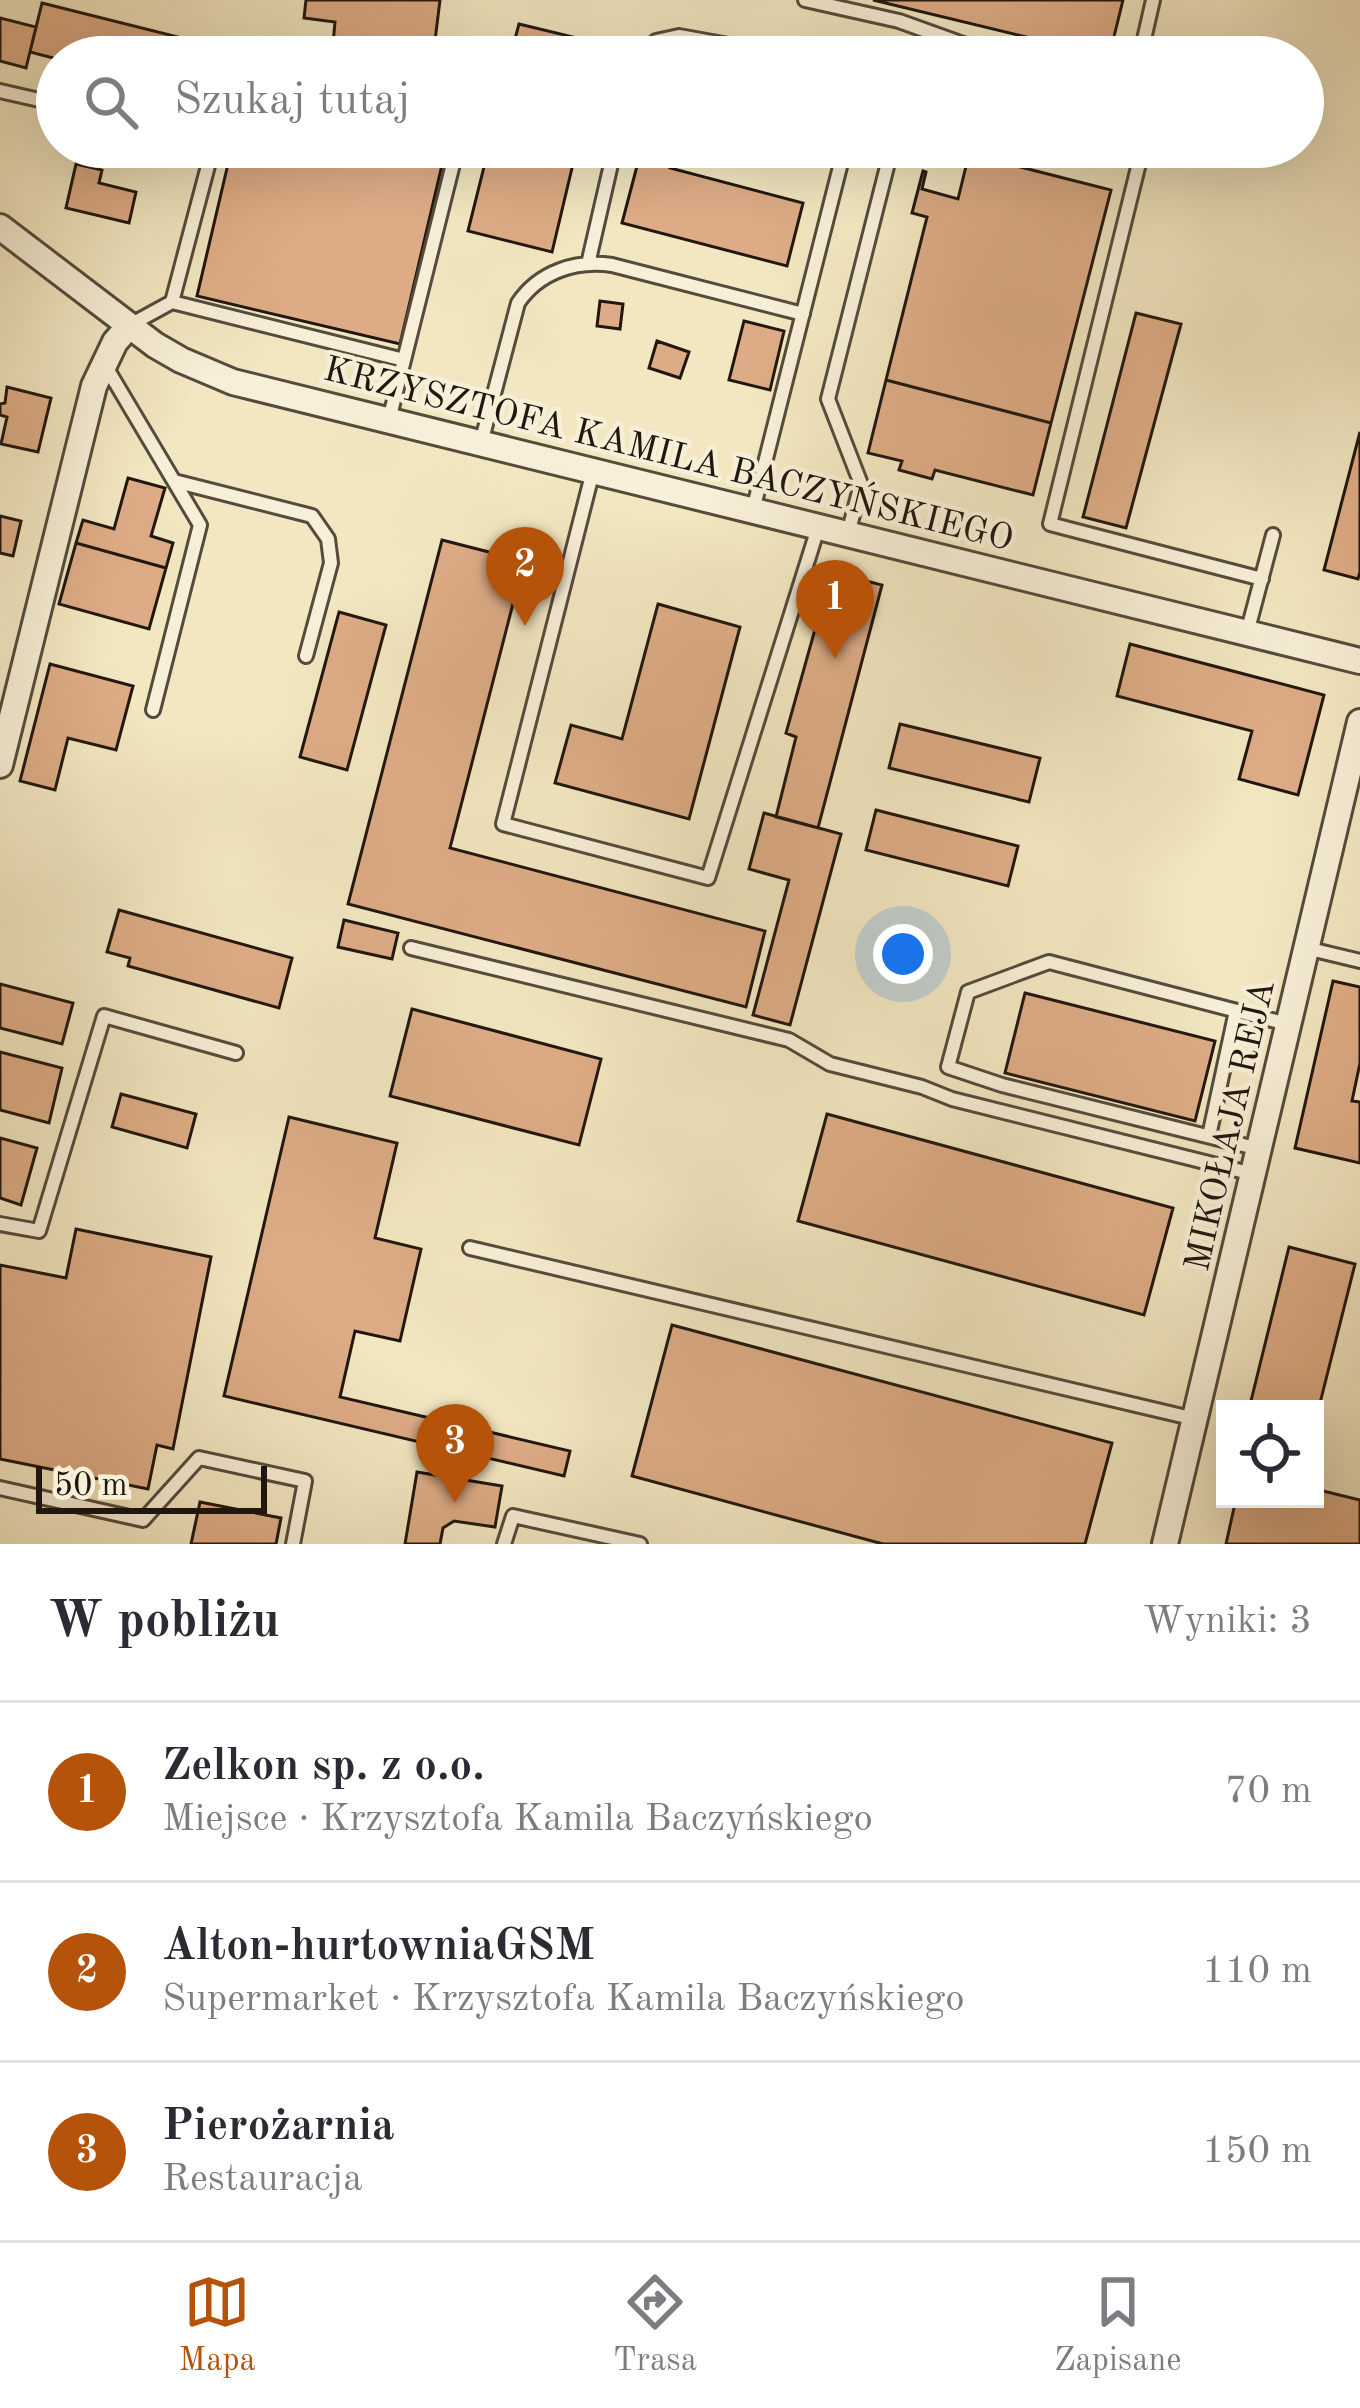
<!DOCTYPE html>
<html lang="pl">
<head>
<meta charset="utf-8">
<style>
	:root { --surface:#fff; --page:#f7f7f7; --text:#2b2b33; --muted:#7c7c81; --line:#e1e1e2; --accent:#b45309 }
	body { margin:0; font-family:"Old Standard TT",serif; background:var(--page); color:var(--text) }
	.controls { position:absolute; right:36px; bottom:36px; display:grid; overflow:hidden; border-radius:0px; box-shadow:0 12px 48px #0002 }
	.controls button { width:108px; height:108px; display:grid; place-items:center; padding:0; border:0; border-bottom:3px solid var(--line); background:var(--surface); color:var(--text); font:60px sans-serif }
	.scale { position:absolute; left:36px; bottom:30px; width:231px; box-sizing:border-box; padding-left:12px; border:6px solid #21170f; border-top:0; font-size:33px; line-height:42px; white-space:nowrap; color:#21170f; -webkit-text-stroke:9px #f7efd7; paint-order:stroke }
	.you { position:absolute; left:903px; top:954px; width:42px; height:42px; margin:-30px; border:9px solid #fff; border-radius:50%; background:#1a73e8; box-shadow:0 0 0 18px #1a73e833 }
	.badge { display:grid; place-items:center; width:78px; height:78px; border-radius:50%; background:var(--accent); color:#fff; font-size:39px; font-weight:700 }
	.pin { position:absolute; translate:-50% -99px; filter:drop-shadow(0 3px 6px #0008) }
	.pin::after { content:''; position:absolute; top:63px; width:42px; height:36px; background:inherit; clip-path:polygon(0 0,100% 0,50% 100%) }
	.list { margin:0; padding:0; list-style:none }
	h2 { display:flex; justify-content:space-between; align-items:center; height:156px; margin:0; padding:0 48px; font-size:51px }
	h2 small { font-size:39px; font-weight:400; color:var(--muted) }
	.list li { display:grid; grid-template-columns:78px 1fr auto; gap:36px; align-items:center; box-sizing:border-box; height:180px; padding:0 48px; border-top:3px solid var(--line) }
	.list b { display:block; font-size:45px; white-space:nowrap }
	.list p { margin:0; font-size:39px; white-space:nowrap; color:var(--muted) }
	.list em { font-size:39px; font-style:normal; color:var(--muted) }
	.icon { flex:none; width:66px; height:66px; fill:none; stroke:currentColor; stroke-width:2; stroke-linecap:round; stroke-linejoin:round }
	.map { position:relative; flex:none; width:1360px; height:1544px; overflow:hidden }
	.search { position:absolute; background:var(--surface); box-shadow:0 12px 48px #0002; left:36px; right:36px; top:36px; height:132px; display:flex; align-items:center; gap:30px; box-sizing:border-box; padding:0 42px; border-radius:66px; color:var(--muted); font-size:45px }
	.sheet { height:696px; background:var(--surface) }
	nav { display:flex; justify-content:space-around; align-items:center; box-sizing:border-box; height:168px; border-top:3px solid var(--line); background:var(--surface); font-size:33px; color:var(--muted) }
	nav a { display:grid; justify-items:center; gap:6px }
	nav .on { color:var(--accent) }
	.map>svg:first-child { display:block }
</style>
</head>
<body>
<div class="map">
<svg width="1360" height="1544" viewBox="0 0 1360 1544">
	<rect width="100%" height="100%" fill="#f2e7c1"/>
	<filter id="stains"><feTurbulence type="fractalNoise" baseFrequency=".00167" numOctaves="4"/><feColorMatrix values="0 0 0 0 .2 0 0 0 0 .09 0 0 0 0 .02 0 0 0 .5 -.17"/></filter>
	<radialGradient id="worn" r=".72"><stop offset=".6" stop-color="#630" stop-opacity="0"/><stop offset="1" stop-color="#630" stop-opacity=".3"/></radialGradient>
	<path fill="#ddac86" stroke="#21170f" stroke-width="3" d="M 306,0 L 440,0 L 433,57 L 409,57 L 409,53 L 333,44 L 335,22 L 304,18 Z
		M 873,0 L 1123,0 L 1109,57 Z
		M 873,0 L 1123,0 L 1109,57 Z
		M 42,3 L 206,44 L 203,57 L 57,57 L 57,59 L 30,52 Z
		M 0,18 L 36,27 L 26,68 L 0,61 Z
		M 519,24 L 602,44 L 599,57 L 510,57 Z
		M 232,147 L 366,147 L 442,165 L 400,344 L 197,296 Z
		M 489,147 L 577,147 L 552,252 L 468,231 Z
		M 642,147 L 675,147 L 670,168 L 803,203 L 787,266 L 622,223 Z
		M 969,154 L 1111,190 L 1051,423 L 886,380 L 927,217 L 912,213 L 923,171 L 926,172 L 922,189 L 958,199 Z
		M 76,164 L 102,170 L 99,183 L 136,192 L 129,223 L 66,208 Z
		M 600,301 L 623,304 L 620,329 L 597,326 Z
		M 1136,313 L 1181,324 L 1126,528 L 1083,517 Z
		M 744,321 L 784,331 L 770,390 L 729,380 Z
		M 657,341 L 689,352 L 680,378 L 649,368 Z
		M 886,380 L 1051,423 L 1033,495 L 935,470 L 932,479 L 899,470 L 902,461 L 868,453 Z
		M 7,387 L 51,398 L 38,452 L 1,444 L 7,417 L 0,415 L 0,404 L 5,403 Z
		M 1360,432 L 1360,572 L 1358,579 L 1324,570 Z
		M 128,478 L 165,488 L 151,536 L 173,543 L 166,568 L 76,543 L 83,520 L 114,529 Z
		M 0,516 L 21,521 L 13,556 L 0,553 Z
		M 442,540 L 524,561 L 450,848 L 765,931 L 746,1007 L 348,904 Z
		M 76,543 L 166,568 L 149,629 L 59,604 Z
		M 831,572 L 882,585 L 818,828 L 776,817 L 796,737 L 786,733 Z
		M 658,604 L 740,627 L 689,819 L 555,783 L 571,725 L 622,739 Z
		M 339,612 L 386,625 L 347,770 L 300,757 Z
		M 1130,644 L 1324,695 L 1298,795 L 1239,779 L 1252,731 L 1117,696 Z
		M 50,664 L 133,686 L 116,750 L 68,738 L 55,790 L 20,781 Z
		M 900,724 L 1040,758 L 1029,802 L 889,768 Z
		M 876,810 L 1018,846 L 1008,886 L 866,850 Z
		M 764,813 L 841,834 L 790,1025 L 753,1015 L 789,880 L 749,869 Z
		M 119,910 L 292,958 L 279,1008 L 128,966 L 130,958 L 107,952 Z
		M 344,920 L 398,933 L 392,959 L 338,947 Z
		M 1333,981 L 1360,987 L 1360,1063 L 1352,1101 L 1360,1102 L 1360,1163 L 1295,1148 Z
		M 0,984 L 73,1003 L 62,1044 L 0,1028 Z
		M 1025,993 L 1215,1041 L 1195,1121 L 1005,1073 Z
		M 412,1009 L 601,1059 L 579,1145 L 390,1096 Z
		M 0,1052 L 62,1068 L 49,1123 L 0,1110 Z
		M 121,1094 L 196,1114 L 187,1148 L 112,1127 Z
		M 827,1114 L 1173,1208 L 1144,1315 L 798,1221 Z
		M 289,1117 L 397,1143 L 375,1238 L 421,1249 L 400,1341 L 355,1331 L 340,1397 L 570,1451 L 564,1476 L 224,1396 Z
		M 0,1138 L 37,1148 L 21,1205 L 0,1198 Z
		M 76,1229 L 211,1257 L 173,1449 L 157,1445 L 148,1489 L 0,1459 L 0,1265 L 66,1278 Z
		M 1289,1247 L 1355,1264 L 1315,1423 L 1315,1409 L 1249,1409 Z
		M 672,1325 L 1112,1443 L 1085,1544 L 883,1544 L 632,1476 Z
		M 417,1472 L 502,1486 L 495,1527 L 454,1521 L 443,1528 L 440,1544 L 405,1544 Z
		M 1315,1489 L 1360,1500 L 1360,1544 L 1226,1544 L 1236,1499 L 1315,1499 Z
		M 200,1502 L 281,1518 L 276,1544 L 191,1544 Z"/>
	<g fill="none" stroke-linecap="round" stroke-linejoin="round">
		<defs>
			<path id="lane" d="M 805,0 L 899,21 L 963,44 L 1028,57
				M 641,57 L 656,41 L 679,36 L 795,57
				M 1140,57 L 1153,0
				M 0,91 L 57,104
				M 1143,147 L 1050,524 L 1262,579
				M 1149,147 L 1177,154
				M 588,264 L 615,147
				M 172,302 L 404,360
				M 130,325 L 172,302 L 213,147
				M 105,365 L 200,525 L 153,710
				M 389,420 L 455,156 L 414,147
				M 481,443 L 518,303 C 539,272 575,260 612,265 L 803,314
				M 593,471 L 503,824 L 708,878 L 818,528
				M 174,481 L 312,516 L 328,539 L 331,563 L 306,656
				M 753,510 L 845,147
				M 848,534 L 861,484 L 828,399 L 892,147
				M 1247,633 L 1273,535
				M 411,948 L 789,1040 L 830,1064 L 922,1087 L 952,1099 L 1253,1174
				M 1306,948 L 1360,961
				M 1209,1136 L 1236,1011
				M 1259,1149 L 1002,1085 L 948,1067 L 968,992 L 1049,962 L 1287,1024
				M 0,1224 L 39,1231 L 104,1016 L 236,1053
				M 470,1248 L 1195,1419
				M 0,1488 L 143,1520 L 199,1458 L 305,1481 L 293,1544
				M 504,1544 L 513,1516 L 640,1544"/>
			<path id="street" d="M 0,227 L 155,345 L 181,360 L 233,382 L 1360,661
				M 0,765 L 94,386 L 115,342 L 129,326
				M 1165,1544 L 1360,722"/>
		</defs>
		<use href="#lane" stroke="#554b3c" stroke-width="18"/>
		<use href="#street" stroke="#554b3c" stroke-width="30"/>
		<use href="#lane" stroke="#f7efd7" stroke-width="12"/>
		<use href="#street" stroke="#f7efd7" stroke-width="24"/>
	</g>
	<g text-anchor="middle" stroke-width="9" stroke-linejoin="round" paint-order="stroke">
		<g font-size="36" fill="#21170f" stroke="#f7efd7">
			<text transform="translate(669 452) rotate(14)" y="13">KRZYSZTOFA KAMILA BACZYŃSKIEGO</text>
			<text transform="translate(1228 1125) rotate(-77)" y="13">MIKOŁAJA REJA</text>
		</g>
	</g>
	<rect width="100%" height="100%" filter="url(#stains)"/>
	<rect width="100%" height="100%" fill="url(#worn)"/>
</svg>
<div class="controls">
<button><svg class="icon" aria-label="locate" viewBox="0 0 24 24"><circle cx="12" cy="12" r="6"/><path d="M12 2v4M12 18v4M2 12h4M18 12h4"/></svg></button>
</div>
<div class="scale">50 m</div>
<div class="you"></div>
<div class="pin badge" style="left:835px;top:659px">1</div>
<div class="pin badge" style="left:525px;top:626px">2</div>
<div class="pin badge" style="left:455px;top:1503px">3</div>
<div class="search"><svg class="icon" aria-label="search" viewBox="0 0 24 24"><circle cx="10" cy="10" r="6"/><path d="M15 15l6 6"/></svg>Szukaj tutaj</div>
</div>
<section class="sheet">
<h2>W pobliżu<small>Wyniki: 3</small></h2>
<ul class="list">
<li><span class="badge">1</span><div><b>Zelkon sp. z o.o.</b><p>Miejsce · Krzysztofa Kamila Baczyńskiego</p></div><em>70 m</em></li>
<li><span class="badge">2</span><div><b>Alton-hurtowniaGSM</b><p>Supermarket · Krzysztofa Kamila Baczyńskiego</p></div><em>110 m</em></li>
<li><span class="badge">3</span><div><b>Pierożarnia</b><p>Restauracja</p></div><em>150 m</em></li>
</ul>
</section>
<nav>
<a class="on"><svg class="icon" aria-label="map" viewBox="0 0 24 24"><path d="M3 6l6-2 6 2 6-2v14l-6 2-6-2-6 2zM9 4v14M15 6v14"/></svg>Mapa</a>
<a><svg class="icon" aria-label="directions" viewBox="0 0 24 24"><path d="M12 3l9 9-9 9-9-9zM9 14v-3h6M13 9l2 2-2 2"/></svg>Trasa</a>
<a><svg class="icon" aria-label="saved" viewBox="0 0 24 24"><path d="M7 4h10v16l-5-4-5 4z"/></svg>Zapisane</a>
</nav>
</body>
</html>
